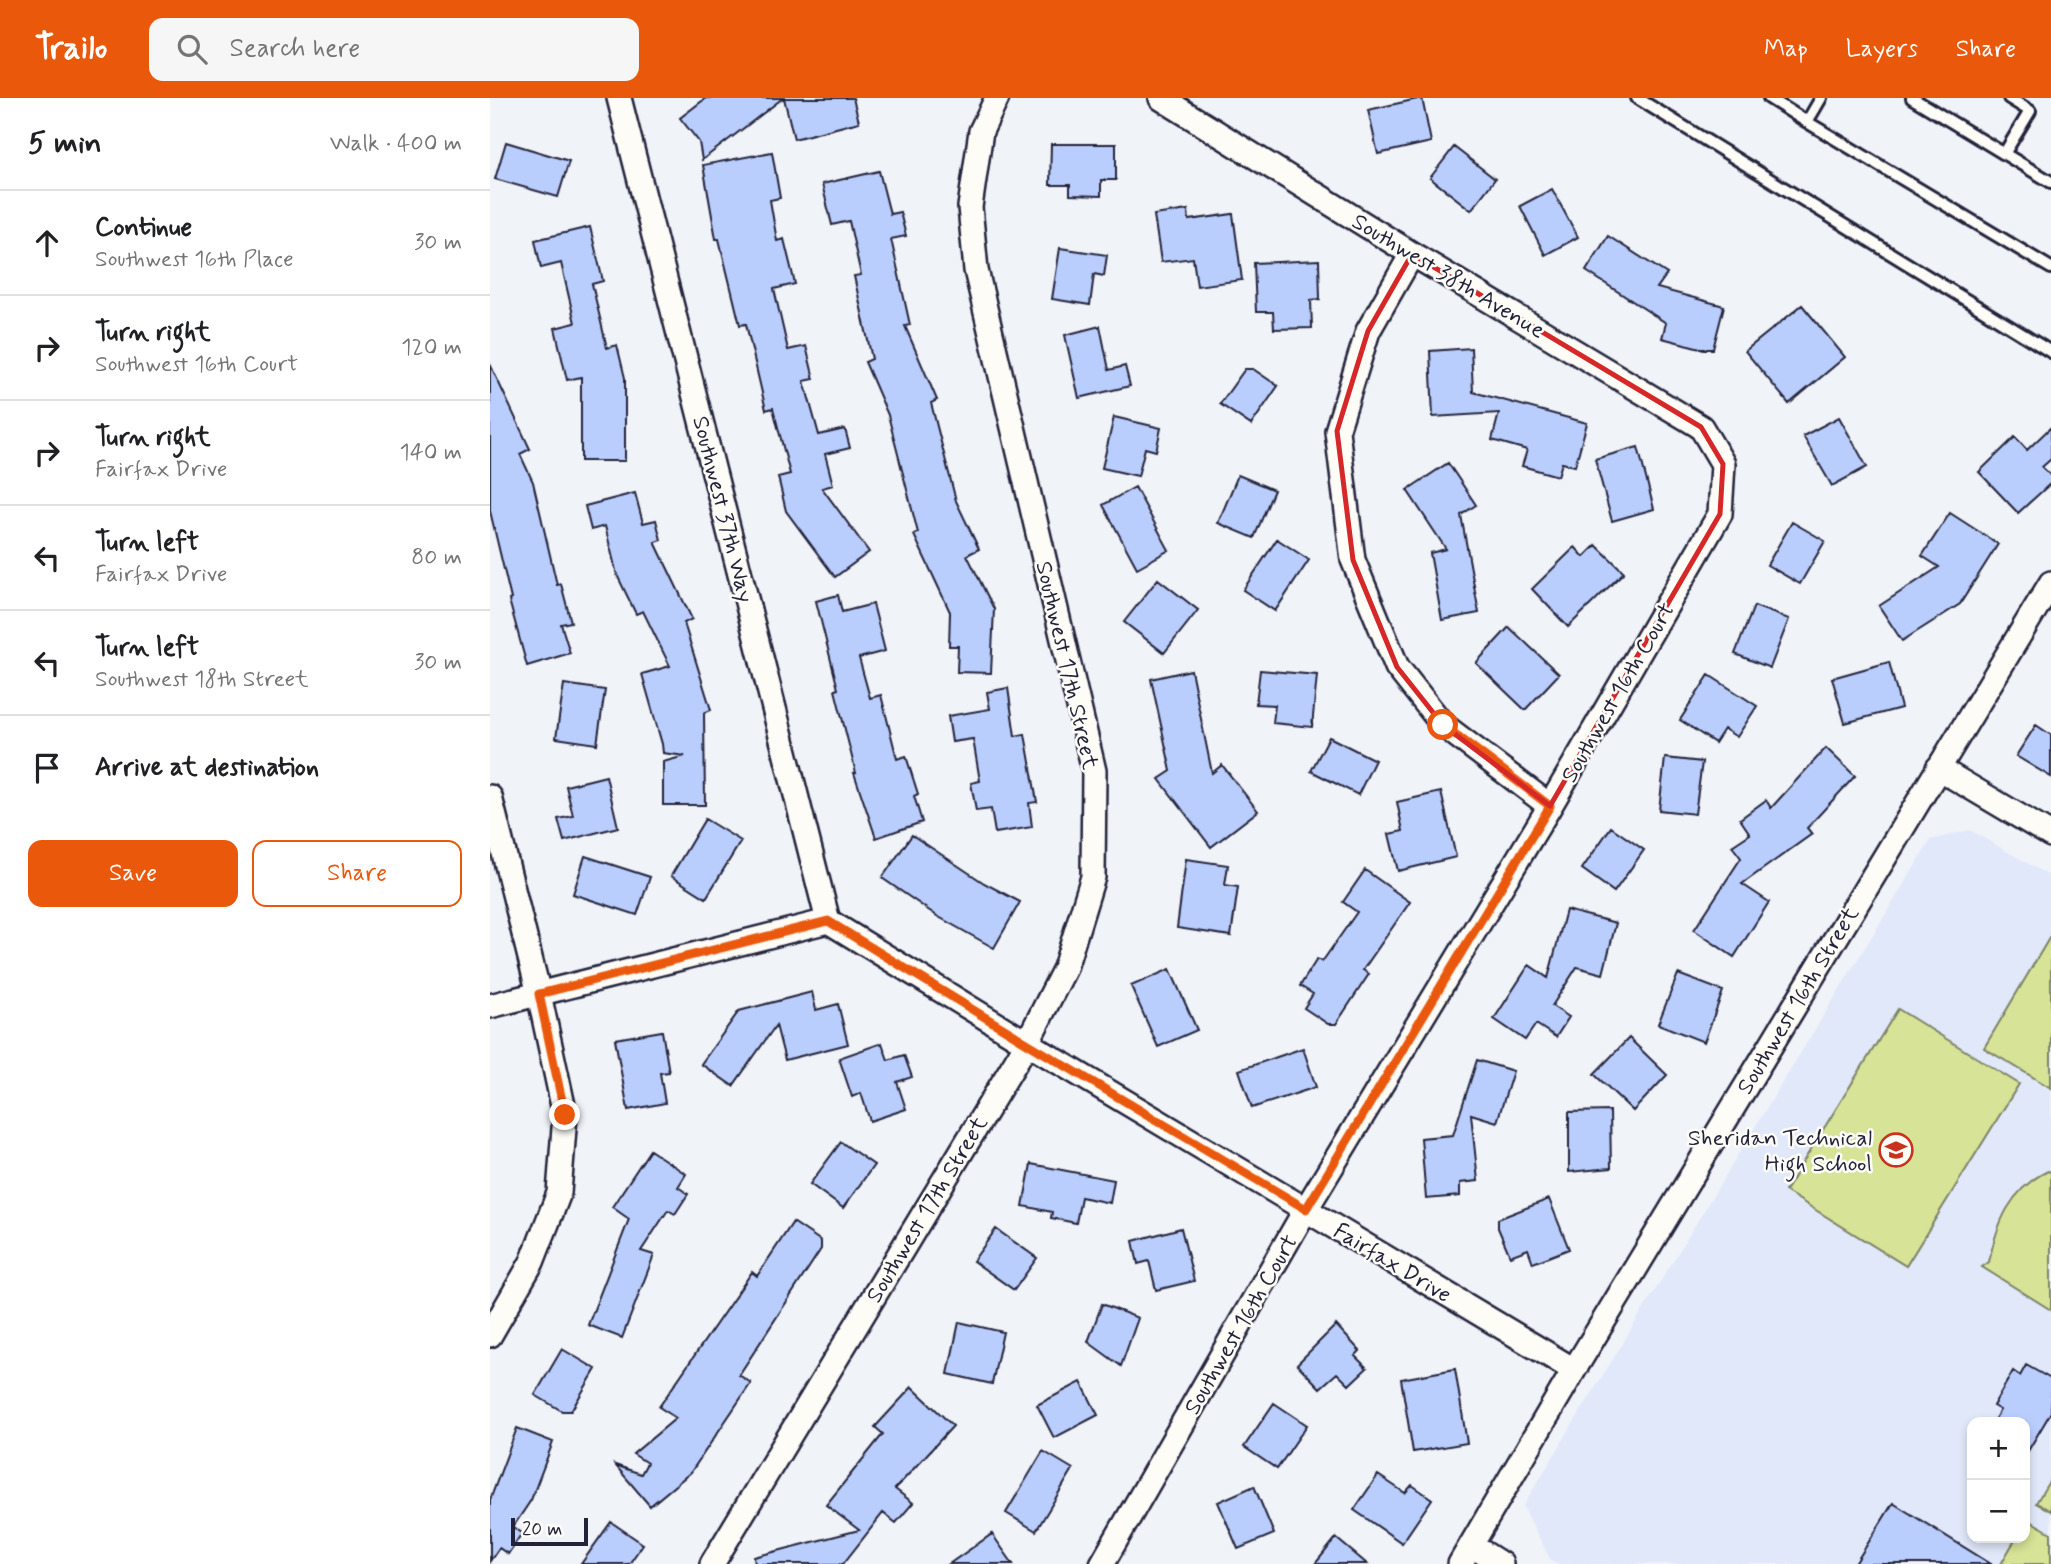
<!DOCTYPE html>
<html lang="en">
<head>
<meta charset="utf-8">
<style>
	:root { --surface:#fff; --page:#f6f6f6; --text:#202124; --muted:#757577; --line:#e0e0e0; --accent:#ea580c }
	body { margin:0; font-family:Mynerve,sans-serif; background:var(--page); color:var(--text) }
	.controls { position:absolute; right:21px; bottom:21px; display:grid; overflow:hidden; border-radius:14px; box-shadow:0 4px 10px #0003 }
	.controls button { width:63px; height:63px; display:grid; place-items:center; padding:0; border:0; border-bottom:2px solid var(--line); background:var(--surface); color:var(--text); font:35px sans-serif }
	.scale { position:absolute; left:21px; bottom:18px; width:77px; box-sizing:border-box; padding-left:7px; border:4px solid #22223b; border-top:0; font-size:19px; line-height:24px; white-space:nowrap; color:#22223b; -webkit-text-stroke:5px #fdfcf7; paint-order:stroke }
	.stop { position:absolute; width:21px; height:21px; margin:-16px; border:5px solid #ea580c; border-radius:50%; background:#fff }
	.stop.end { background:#ea580c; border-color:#fff; box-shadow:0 2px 7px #0008 }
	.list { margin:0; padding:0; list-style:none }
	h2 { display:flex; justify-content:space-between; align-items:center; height:91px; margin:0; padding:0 28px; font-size:30px }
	h2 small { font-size:23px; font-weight:400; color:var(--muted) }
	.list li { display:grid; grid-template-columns:46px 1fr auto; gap:21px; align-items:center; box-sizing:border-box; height:105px; padding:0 28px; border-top:2px solid var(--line) }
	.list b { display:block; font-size:26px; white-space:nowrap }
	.list p { margin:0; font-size:23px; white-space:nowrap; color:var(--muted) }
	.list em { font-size:23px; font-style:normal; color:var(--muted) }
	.actions { display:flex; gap:14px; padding:21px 28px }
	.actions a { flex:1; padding:16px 0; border:2px solid var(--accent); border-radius:14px; text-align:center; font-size:24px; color:var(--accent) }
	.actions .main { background:var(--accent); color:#fff }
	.icon { flex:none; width:38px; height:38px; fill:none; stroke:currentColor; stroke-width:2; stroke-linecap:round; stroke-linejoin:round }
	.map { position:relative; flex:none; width:1561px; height:1466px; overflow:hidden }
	header { display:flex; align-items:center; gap:42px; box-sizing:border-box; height:98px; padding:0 35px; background:var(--accent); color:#fff }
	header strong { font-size:33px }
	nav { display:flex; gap:38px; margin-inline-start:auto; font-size:24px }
	.search { width:490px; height:63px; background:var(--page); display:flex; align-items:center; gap:18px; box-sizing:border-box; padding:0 24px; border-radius:14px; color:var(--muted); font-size:26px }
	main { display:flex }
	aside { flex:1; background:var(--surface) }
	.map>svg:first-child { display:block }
</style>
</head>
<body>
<header>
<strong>Trailo</strong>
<div class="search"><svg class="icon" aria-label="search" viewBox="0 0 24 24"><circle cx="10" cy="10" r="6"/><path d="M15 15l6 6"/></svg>Search here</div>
<nav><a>Map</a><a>Layers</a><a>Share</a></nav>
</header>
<main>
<aside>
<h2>5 min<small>Walk · 400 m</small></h2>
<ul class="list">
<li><svg class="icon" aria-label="ahead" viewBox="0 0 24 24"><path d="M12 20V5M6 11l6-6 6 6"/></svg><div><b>Continue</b><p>Southwest 16th Place</p></div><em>30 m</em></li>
<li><svg class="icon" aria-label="right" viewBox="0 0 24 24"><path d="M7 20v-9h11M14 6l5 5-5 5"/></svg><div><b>Turn right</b><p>Southwest 16th Court</p></div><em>120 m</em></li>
<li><svg class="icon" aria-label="right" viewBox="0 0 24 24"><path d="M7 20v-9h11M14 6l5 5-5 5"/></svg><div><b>Turn right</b><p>Fairfax Drive</p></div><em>140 m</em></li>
<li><svg class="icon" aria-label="left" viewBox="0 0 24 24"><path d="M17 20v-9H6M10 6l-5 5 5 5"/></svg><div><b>Turn left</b><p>Fairfax Drive</p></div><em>80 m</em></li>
<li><svg class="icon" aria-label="left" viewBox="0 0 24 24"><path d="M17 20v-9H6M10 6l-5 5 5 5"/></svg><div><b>Turn left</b><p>Southwest 18th Street</p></div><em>30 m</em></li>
<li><svg class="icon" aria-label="arrive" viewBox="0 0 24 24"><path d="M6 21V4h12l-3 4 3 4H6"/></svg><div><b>Arrive at destination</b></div></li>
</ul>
<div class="actions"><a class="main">Save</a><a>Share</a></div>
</aside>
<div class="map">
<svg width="1561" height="1466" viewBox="0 0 1561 1466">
	<rect width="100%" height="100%" fill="#f0f3f8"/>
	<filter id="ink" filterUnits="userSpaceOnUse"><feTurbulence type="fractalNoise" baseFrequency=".0143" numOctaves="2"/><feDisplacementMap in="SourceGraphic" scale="14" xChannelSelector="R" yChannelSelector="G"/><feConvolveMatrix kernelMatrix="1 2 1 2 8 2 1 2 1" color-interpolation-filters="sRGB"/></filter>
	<g filter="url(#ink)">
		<path fill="#e0e8fa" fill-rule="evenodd" d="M 1480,732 L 1561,779 L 1561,1466 L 1068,1466 L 1060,1461 L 1033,1408 L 1441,742 ZM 1482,1324 L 1535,1324 L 1535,1440 L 1482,1440 Z"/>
		<path fill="#d7e396" stroke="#7c8268" stroke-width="2" d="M 1561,837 L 1561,990 L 1494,950 Z
			M 1408,911 L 1529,986 L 1416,1168 L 1295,1093 Z
			M 1558,1073 L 1561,1074 L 1561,1212 L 1492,1169 L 1499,1164 C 1507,1125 1520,1091 1558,1073 Z
			M 1561,1380 L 1561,1413 L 1546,1405 Z
			M 1537,1421 L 1561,1435 L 1561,1466 L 1511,1466 L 1526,1440 L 1535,1440 Z"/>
		<path fill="#bacefd" stroke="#22223b" stroke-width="2" d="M 216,0 L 293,0 L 212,62 L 209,44 L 190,20 Z
			M 294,0 L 363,0 L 369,24 L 304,41 Z
			M 932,0 L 941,44 L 888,56 L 878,12 Z
			M 16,44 L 79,63 L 68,99 L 5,81 Z
			M 561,46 L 626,46 L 626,82 L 611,82 L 611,98 L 580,97 L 580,87 L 560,87 Z
			M 964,49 L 1005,81 L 981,112 L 940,80 Z
			M 282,54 L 290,100 L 280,102 L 287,143 L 294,141 L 305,186 L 284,191 L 298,252 L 316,248 L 324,281 L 314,283 L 329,337 L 355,331 L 360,350 L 335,356 L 343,387 L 332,390 L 379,454 L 345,479 L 296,413 L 288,379 L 300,376 L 283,310 L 276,312 L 256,226 L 250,227 L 229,141 L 226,141 L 213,67 Z
			M 389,73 L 400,116 L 410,114 L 416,138 L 401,141 L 420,227 L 415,228 L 447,302 L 441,305 L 466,403 L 489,451 L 477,457 L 504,511 L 501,575 L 467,574 L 468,548 L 459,548 L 460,514 L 424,437 L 428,435 L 398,317 L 375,264 L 382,261 L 364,178 L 371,177 L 359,123 L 342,127 L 332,86 Z
			M 1062,91 L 1088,139 L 1055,157 L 1030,108 Z
			M 698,112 L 699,122 L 743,116 L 752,182 L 707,188 L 703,160 L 671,164 L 664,117 Z
			M 100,129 L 113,183 L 102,186 L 117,250 L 127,247 L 135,280 L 135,363 L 91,363 L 91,279 L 77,282 L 65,230 L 85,225 L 71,165 L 51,170 L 45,142 Z
			M 1118,138 L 1177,176 L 1167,190 L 1234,208 L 1223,251 L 1214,251 L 1172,240 L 1176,225 L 1096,173 Z
			M 570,150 L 617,157 L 614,178 L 604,176 L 600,207 L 562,201 Z
			M 829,162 L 830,201 L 821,202 L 822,230 L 784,231 L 783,214 L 766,214 L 764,165 Z
			M 1312,207 L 1355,259 L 1299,306 L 1255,253 Z
			M 610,228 L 619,272 L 635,268 L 640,288 L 589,300 L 575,237 Z
			M 981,250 L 983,294 L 1097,325 L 1085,368 L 1072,365 L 1068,378 L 1032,368 L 1037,352 L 1002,342 L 1009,315 L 943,319 L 940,253 Z
			M 0,266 L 40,351 L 30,356 L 43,384 L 67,487 L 71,486 L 81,524 L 71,526 L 80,555 L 37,568 L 19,502 L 21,501 L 0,413 Z
			M 755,271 L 763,271 L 788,288 L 761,327 L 730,306 Z
			M 624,319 L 671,330 L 666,353 L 655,350 L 648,378 L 612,370 Z
			M 1349,319 L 1377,369 L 1342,388 L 1313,338 Z
			M 1561,329 L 1561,361 L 1552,369 L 1561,378 L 1561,385 L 1528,415 L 1489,374 L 1525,339 L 1537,352 Z
			M 1148,349 L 1164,411 L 1122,423 L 1105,361 Z
			M 958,365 L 986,407 L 971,417 L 989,515 L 952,522 L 940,455 L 956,451 L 917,392 Z
			M 748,377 L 784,392 L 764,440 L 728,425 Z
			M 645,389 L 679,452 L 647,470 L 613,407 Z
			M 145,395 L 153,425 L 166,422 L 171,442 L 165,444 L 202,521 L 194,525 L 221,612 L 214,615 L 215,707 L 173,707 L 173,664 L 195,658 L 173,655 L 172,646 L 152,576 L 180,568 L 153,513 L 146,516 L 127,477 L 115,428 L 101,432 L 95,408 Z
			M 1460,415 L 1508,446 L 1470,506 L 1412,543 L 1389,508 L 1449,469 L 1432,458 Z
			M 1302,424 L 1335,443 L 1310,486 L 1277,467 Z
			M 787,441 L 819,462 L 785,513 L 753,492 Z
			M 1106,447 L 1134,474 L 1078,529 L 1042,491 L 1085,449 L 1094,459 Z
			M 668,481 L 708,512 L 674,555 L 634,524 Z
			M 348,497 L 352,514 L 383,506 L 395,553 L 369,560 L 380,600 L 391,597 L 407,661 L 416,658 L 428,696 L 424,698 L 432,724 L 386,740 L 364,675 L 366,675 L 345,592 L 348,591 L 326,503 Z
			M 1264,508 L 1299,521 L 1280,570 L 1245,556 Z
			M 1019,529 L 1069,576 L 1035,612 L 986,565 Z
			M 1399,564 L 1411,610 L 1355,625 L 1342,580 Z
			M 701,572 L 722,675 L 732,667 L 768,713 L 721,749 L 669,681 L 681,673 L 661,581 Z
			M 770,572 L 827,577 L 822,629 L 783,625 L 785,607 L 766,606 Z
			M 1219,577 L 1267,608 L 1247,639 L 1234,631 L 1225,645 L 1190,622 Z
			M 74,586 L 115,592 L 107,646 L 66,640 Z
			M 518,590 L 525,638 L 535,636 L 547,704 L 539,705 L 542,729 L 505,735 L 501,711 L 486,713 L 481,685 L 490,683 L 483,641 L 462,644 L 458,618 L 500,611 L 497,594 Z
			M 1546,627 L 1561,637 L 1561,679 L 1526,658 Z
			M 839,639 L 885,662 L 868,697 L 821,673 Z
			M 1336,650 L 1365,678 L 1317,730 L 1322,736 L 1252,786 L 1279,804 L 1244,859 L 1204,832 L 1251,760 L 1242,748 L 1260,736 L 1250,721 L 1276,702 L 1281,710 Z
			M 1175,660 L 1212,664 L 1205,716 L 1169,712 Z
			M 116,678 L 128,729 L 74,743 L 68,721 L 83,718 L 76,688 Z
			M 951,694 L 966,759 L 908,773 L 899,736 L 913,733 L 907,704 Z
			M 215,721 L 251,743 L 216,800 L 181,778 Z
			M 1121,729 L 1154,752 L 1124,794 L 1092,771 Z
			M 422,737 L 494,785 L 530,804 L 504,850 L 447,818 L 392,780 Z
			M 95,758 L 160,779 L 147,817 L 83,796 Z
			M 696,761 L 738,767 L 735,787 L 748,789 L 741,838 L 687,830 Z
			M 875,772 L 920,804 L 873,872 L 879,876 L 846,926 L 838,926 L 814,910 L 823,896 L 810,888 L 827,861 L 832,864 L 867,814 L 853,804 Z
			M 1076,812 L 1126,825 L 1113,876 L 1087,869 L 1062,908 L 1079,919 L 1066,939 L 1046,926 L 1035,942 L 1004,921 L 1039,867 L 1058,880 Z
			M 680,871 L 707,932 L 668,949 L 641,888 Z
			M 1188,876 L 1233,893 L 1214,944 L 1168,926 Z
			M 322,894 L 326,912 L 348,906 L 358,946 L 295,962 L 286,927 L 243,988 L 211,966 L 249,913 Z
			M 172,933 L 179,974 L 170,975 L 175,1005 L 138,1012 L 125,941 Z
			M 1139,940 L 1177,977 L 1143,1013 L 1104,976 Z
			M 392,945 L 398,962 L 414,957 L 422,979 L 407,984 L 416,1011 L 380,1023 L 371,995 L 362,999 L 349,960 Z
			M 813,950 L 826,989 L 762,1010 L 749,972 Z
			M 987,962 L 1023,973 L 1007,1024 L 981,1016 L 988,1083 L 970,1085 L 970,1098 L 936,1101 L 931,1040 L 963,1037 Z
			M 1120,1013 L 1121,1070 L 1079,1074 L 1079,1014 Z
			M 351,1044 L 384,1067 L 353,1110 L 320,1086 Z
			M 160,1052 L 196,1076 L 188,1089 L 198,1096 L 185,1116 L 178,1112 L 151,1153 L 164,1157 L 132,1240 L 98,1227 L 139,1121 L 122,1109 Z
			M 541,1066 L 624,1082 L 620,1105 L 591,1099 L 586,1125 L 561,1120 L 562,1114 L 533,1108 Z
			M 1059,1101 L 1079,1151 L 1043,1165 L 1038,1151 L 1020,1158 L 1008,1130 L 1008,1121 Z
			M 303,1124 L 331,1143 L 331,1151 L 249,1277 L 261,1285 L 201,1374 L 160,1408 L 125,1367 L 151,1376 L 157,1365 L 143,1356 L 186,1320 L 169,1309 L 262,1174 L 267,1178 Z
			M 691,1130 L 704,1183 L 666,1192 L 659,1163 L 648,1166 L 643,1143 Z
			M 506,1131 L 547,1160 L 524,1192 L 483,1163 Z
			M 612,1206 L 648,1220 L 631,1268 L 598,1244 Z
			M 469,1224 L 513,1234 L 502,1286 L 458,1276 Z
			M 846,1227 L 870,1253 L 865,1258 L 877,1270 L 859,1287 L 847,1275 L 830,1290 L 807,1266 Z
			M 72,1251 L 106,1271 L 81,1313 L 72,1313 L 45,1297 Z
			M 1536,1267 L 1561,1281 L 1561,1314 L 1535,1358 L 1535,1324 L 1503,1324 L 1510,1312 L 1503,1308 L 1523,1273 L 1530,1278 Z
			M 965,1271 L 977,1345 L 923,1354 L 911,1281 Z
			M 591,1284 L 608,1317 L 564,1340 L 547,1307 Z
			M 422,1289 L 463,1328 L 405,1391 L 423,1405 L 406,1425 L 393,1415 L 353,1466 L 265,1466 L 264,1459 L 369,1432 L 336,1407 L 393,1336 L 385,1329 Z
			M 784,1305 L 817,1327 L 787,1371 L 754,1349 Z
			M 27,1330 L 63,1344 L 41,1402 L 23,1429 L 32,1435 L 18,1456 L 9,1450 L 0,1463 L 0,1402 Z
			M 553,1353 L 583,1371 L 546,1433 L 516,1415 Z
			M 888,1377 L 915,1395 L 922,1387 L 942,1401 L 912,1445 L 864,1412 Z
			M 764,1388 L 784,1436 L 748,1451 L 728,1404 Z
			M 1403,1405 L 1501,1466 L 1365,1466 Z
			M 121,1424 L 153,1446 L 139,1466 L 91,1466 Z
			M 502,1436 L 523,1466 L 459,1466 Z
			M 846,1440 L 877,1466 L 825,1466 Z"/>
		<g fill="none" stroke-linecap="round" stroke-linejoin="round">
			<defs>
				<path id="service" d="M 1147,0 L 1561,254
					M 1279,0 L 1317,24
					M 1331,0 L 1317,24 L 1561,170
					M 1422,0 L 1561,84
					M 1514,56 L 1540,13 L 1519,0"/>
				<path id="minor" d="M 129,0 L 338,823
					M 922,156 L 878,233 L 847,333 L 863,462 L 907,569 L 953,627 L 1060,708
					M 1448,670 L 1561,737
					M 0,699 L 49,896 L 75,1017 L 69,1095 L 42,1164 L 0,1237
					M 0,908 L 338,823 L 537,945 L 1084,1272
					M 981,1447 L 1011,1466
					M 222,1466 L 537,945 L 575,870 L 603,779 L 604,673 L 486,172 L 480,109 L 491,33 L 507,0
					M 612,1466 L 816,1111 L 1060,708 L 1230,416 L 1233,366 L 1211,329 L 922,156 L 671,0
					M 970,1466 L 1084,1272 L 1561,485"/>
			</defs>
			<use href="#service" stroke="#22223b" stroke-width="16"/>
			<use href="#minor" stroke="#22223b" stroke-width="28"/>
			<use href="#service" stroke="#fdfcf7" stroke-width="10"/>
			<use href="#minor" stroke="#fdfcf7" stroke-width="23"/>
		</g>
	</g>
	<g fill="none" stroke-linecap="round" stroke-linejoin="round" filter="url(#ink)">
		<path stroke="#ea580c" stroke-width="9" d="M 75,1017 L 49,896 L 338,823 L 537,945 L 816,1111 L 1060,708 L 953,627"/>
	</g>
	<path fill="none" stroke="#d62828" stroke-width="5" stroke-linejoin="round" d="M 922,156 L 1211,329 L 1233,366 L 1230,416 L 1060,708 L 953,627 L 907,569 L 863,462 L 847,333 L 878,233 Z"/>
	<defs>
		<symbol id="school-ring" viewBox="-11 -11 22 22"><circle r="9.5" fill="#fdfcf7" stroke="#c8321e" stroke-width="1.5"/><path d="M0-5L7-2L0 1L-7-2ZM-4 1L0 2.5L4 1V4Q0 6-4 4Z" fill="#c8321e"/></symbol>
	</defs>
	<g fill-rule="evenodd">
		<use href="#school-ring" x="1387" y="1033" width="38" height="38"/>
	</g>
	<g text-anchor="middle" stroke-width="5" stroke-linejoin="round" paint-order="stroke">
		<g font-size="23" fill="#22223b" stroke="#fdfcf7">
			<text transform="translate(959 177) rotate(31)" y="8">Southwest 38th Avenue</text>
			<text transform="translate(234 411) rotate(76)" y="8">Southwest 37th Way</text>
			<text transform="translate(578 567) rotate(77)" y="8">Southwest 17th Street</text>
			<text transform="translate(1127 594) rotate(-60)" y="8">Southwest 16th Court</text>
			<text transform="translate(1307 902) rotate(-59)" y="8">Southwest 16th Street</text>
			<text transform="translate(436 1111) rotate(-59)" y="8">Southwest 17th Street</text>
			<text transform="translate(903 1164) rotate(31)" y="8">Fairfax Drive</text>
			<text transform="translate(750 1226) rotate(-60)" y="8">Southwest 16th Court</text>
		</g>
		<g font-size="23" fill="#22223b" stroke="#fdfcf7" text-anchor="end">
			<text x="1382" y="1047">Sheridan Technical<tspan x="1382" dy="26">High School</tspan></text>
		</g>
	</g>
</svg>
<div class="controls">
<button>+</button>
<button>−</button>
</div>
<div class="scale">20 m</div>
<div class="stop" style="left:953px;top:627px"></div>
<div class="stop end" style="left:75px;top:1017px"></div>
</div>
</main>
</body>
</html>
